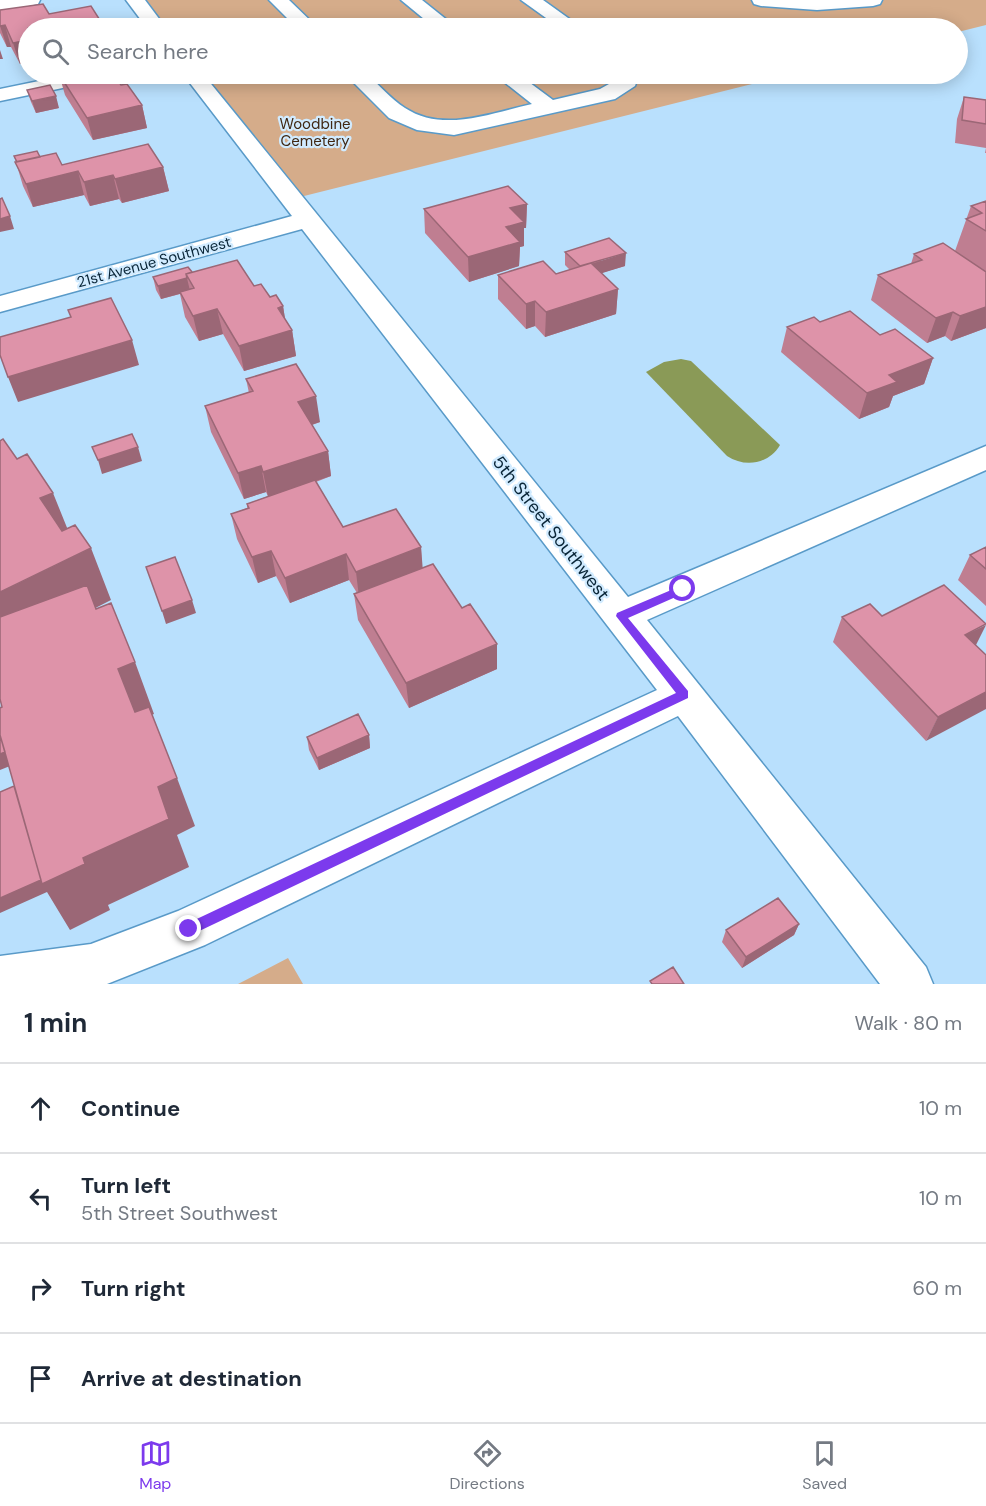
<!DOCTYPE html>
<html lang="en">
<head>
<meta charset="utf-8">
<style>
	:root { --surface:#fff; --page:#f2f2f3; --text:#1f2937; --muted:#747a83; --line:#e0e1e3; --accent:#7c3aed }
	body { margin:0; font-family:"DM Sans",sans-serif; background:var(--page); color:var(--text) }
	.stop { position:absolute; width:18px; height:18px; margin:-14px; border:4px solid #7c3aed; border-radius:50%; background:#fff }
	.stop.end { background:#7c3aed; border-color:#fff; box-shadow:0 2px 6px #0008 }
	.list { margin:0; padding:0; list-style:none }
	h2 { display:flex; justify-content:space-between; align-items:center; height:78px; margin:0; padding:0 24px; font-size:26px }
	h2 small { font-size:20px; font-weight:400; color:var(--muted) }
	.list li { display:grid; grid-template-columns:39px 1fr auto; gap:18px; align-items:center; box-sizing:border-box; height:90px; padding:0 24px; border-top:2px solid var(--line) }
	.list b { display:block; font-size:22px; white-space:nowrap }
	.list p { margin:0; font-size:20px; white-space:nowrap; color:var(--muted) }
	.list em { font-size:20px; font-style:normal; color:var(--muted) }
	.icon { flex:none; width:33px; height:33px; fill:none; stroke:currentColor; stroke-width:2; stroke-linecap:round; stroke-linejoin:round }
	.map { position:relative; flex:none; width:986px; height:984px; overflow:hidden }
	.search { position:absolute; background:var(--surface); box-shadow:0 3px 15px #0003; left:18px; right:18px; top:18px; height:66px; display:flex; align-items:center; gap:15px; box-sizing:border-box; padding:0 21px; border-radius:33px; color:var(--muted); font-size:22px }
	.sheet { height:438px; background:var(--surface) }
	nav { display:flex; justify-content:space-around; align-items:center; box-sizing:border-box; height:84px; border-top:2px solid var(--line); background:var(--surface); font-size:16px; color:var(--muted) }
	nav a { display:grid; justify-items:center; gap:3px }
	nav .on { color:var(--accent) }
	.map>svg:first-child { display:block }
</style>
</head>
<body>
<div class="map">
<svg width="986" height="984" viewBox="0 0 986 984">
	<rect width="100%" height="100%" fill="#b9e0fd"/>
	<path fill="#d5ac8a" d="M 135,0 L 986,0 L 986,25 L 958,32 L 958,28 L 158,28 Z
		M 193,74 L 792,74 L 292,199 Z
		M 288,958 L 303,984 L 238,984 Z"/>
	<path fill="#8a9a57" d="M 681,359 L 691,361 L 780,445 C 769,464 745,468 727,456 L 646,372 L 664,362 Z"/>
	<g fill="none" stroke-linecap="round" stroke-linejoin="round">
		<defs>
			<path id="minor" d="M 0,0 L 40,0 L 38,4 L 0,12 Z
				M 126,0 L 145,0 L 166,28 L 147,28 Z
				M 269,0 L 289,0 L 318,28 L 297,28 Z
				M 401,0 L 422,0 L 457,28 L 435,28 Z
				M 521,0 L 543,0 L 582,28 L 560,28 Z
				M 752,0 L 882,0 L 880,4 L 873,6 L 817,10 L 761,6 L 754,4 Z
				M 73,74 L 111,74 L 108,78 L 101,80 L 0,101 L 0,89 Z
				M 183,74 L 203,74 L 628,597 L 986,446 L 986,470 L 647,620 L 926,967 L 933,984 L 880,984 L 678,716 L 205,945 L 107,984 L 0,984 L 0,956 L 91,944 L 178,911 L 657,690 L 302,229 L 0,312 L 0,296 L 292,216 Z
				M 345,74 L 367,74 C 379,85 391,99 405,108 C 443,133 491,113 532,104 L 499,78 L 496,74 L 518,74 L 553,100 L 600,89 L 618,79 L 619,74 L 639,74 L 635,86 L 615,99 L 454,135 L 417,130 L 389,118 Z"/>
		</defs>
		<use href="#minor" stroke="#599ac8" stroke-width="3"/>
		<use href="#minor" fill="#fff" fill-rule="evenodd"/>
	</g>
	<path fill="#bf7e91" d="M 0,10 L 28,28 L 20,64 L 11,47 L 7,47 L 0,33 Z
		M 59,74 L 121,85 L 142,105 L 147,128 L 93,140 L 65,95 Z
		M 27,90 L 59,108 L 36,113 L 31,102 Z
		M 964,97 L 986,100 L 986,153 L 985,153 L 986,148 L 955,143 L 957,119 Z
		M 14,156 L 40,157 L 62,165 L 163,167 L 169,191 L 122,203 L 119,199 L 90,206 L 84,195 L 33,207 L 23,186 Z
		M 986,201 L 986,328 L 951,341 L 945,336 L 927,343 L 871,300 L 878,275 L 911,264 L 914,254 L 955,251 L 971,206 Z
		M 527,204 L 526,228 L 524,228 L 524,246 L 520,247 L 519,266 L 469,282 L 425,233 L 424,209 Z
		M 565,252 L 625,266 L 601,273 L 618,289 L 616,314 L 545,337 L 535,326 L 526,329 L 498,299 L 498,275 L 556,274 L 570,270 L 565,265 Z
		M 192,272 L 254,286 L 283,306 L 285,319 L 292,330 L 296,356 L 244,371 L 223,334 L 199,341 L 185,317 L 180,294 L 161,299 L 156,290 L 153,277 Z
		M 820,322 L 880,335 L 933,358 L 924,384 L 893,396 L 889,407 L 859,419 L 781,352 L 787,327 Z
		M 246,379 L 320,422 L 312,425 L 328,451 L 331,476 L 316,482 L 343,527 L 421,547 L 422,568 L 497,669 L 409,708 L 358,620 L 354,594 L 357,593 L 349,580 L 290,603 L 276,576 L 258,583 L 237,539 L 231,514 L 247,508 L 247,504 L 268,496 L 266,492 L 244,499 L 211,432 L 205,406 L 249,393 Z
		M 986,547 L 986,606 L 958,580 L 970,555 Z
		M 882,616 L 976,645 L 926,741 L 833,642 L 842,617 Z
		M 369,735 L 370,748 L 319,770 L 309,750 L 307,737 Z
		M 799,924 L 794,935 L 742,968 L 722,942 L 726,930 Z"/>
	<path fill="#9b6776" d="M 5,25 L 11,47 L 7,47 L 0,26 Z
		M 103,25 L 104,28 L 85,28 Z
		M 28,40 L 28,63 L 20,64 L 13,43 Z
		M 0,50 L 3,59 L 0,59 Z
		M 56,96 L 59,108 L 36,113 L 32,101 Z
		M 142,105 L 147,128 L 93,140 L 87,118 Z
		M 163,167 L 169,191 L 122,203 L 115,179 Z
		M 78,171 L 84,195 L 33,207 L 26,184 Z
		M 113,175 L 119,199 L 90,206 L 84,182 Z
		M 527,204 L 526,228 L 524,228 L 524,246 L 520,247 L 519,266 L 469,282 L 468,257 L 506,227 L 510,208 Z
		M 10,216 L 14,229 L 0,232 L 0,219 Z
		M 626,253 L 625,266 L 580,280 L 581,267 Z
		M 187,278 L 190,291 L 161,299 L 158,286 Z
		M 618,289 L 616,314 L 545,337 L 546,312 Z
		M 535,301 L 535,326 L 526,329 L 526,304 Z
		M 283,306 L 287,331 L 278,308 Z
		M 986,307 L 986,328 L 951,341 L 960,316 Z
		M 217,309 L 223,334 L 199,341 L 193,316 Z
		M 953,312 L 945,336 L 927,343 L 936,318 Z
		M 292,330 L 296,356 L 244,371 L 239,346 Z
		M 132,340 L 139,365 L 18,402 L 8,377 Z
		M 933,358 L 924,384 L 893,396 L 889,407 L 859,419 L 867,393 L 889,375 Z
		M 316,396 L 320,422 L 302,428 L 298,402 Z
		M 138,447 L 142,461 L 102,474 L 98,460 Z
		M 328,451 L 331,476 L 268,497 L 263,472 Z
		M 261,466 L 266,492 L 244,499 L 238,473 Z
		M 53,493 L 74,545 L 62,551 L 40,498 Z
		M 421,547 L 423,572 L 359,597 L 356,572 Z
		M 91,548 L 111,600 L 2,656 L 0,652 L 0,592 Z
		M 271,551 L 276,576 L 258,583 L 252,557 Z
		M 346,554 L 349,580 L 290,603 L 285,578 Z
		M 192,600 L 196,613 L 166,624 L 162,611 Z
		M 986,625 L 974,649 L 965,635 Z
		M 497,644 L 497,669 L 409,708 L 406,683 Z
		M 135,662 L 154,714 L 139,720 L 155,763 L 118,669 Z
		M 986,692 L 986,709 L 926,741 L 938,717 Z
		M 0,705 L 15,764 L 0,770 Z
		M 369,735 L 370,748 L 319,770 L 317,758 Z
		M 177,778 L 195,826 L 177,835 L 189,867 L 108,905 L 110,910 L 70,930 L 47,892 L 0,913 L 0,898 L 83,858 L 158,787 Z
		M 799,924 L 794,935 L 742,968 L 746,957 Z"/>
	<path fill="#de93a9" stroke="#9b6776" stroke-width="1.5" d="M 43,4 L 49,14 L 91,6 L 103,25 L 85,28 L 28,28 L 28,40 L 13,43 L 5,25 L 0,26 L 0,10 Z
		M 59,74 L 113,74 L 121,85 L 127,84 L 142,105 L 87,118 Z
		M 50,85 L 56,96 L 32,101 L 27,90 Z
		M 964,97 L 986,100 L 986,124 L 962,120 Z
		M 148,144 L 163,167 L 115,179 L 113,175 L 84,182 L 78,171 L 26,184 L 15,162 L 56,153 L 62,165 Z
		M 37,151 L 40,157 L 17,162 L 14,156 Z
		M 508,186 L 527,204 L 510,208 L 524,222 L 506,227 L 520,242 L 468,257 L 424,209 Z
		M 2,198 L 10,216 L 0,219 L 0,199 Z
		M 986,201 L 986,231 L 966,219 L 982,213 L 971,206 Z
		M 609,238 L 626,253 L 580,266 L 565,252 Z
		M 943,243 L 986,272 L 986,307 L 960,316 L 953,312 L 936,318 L 878,275 L 922,260 L 914,254 Z
		M 237,260 L 254,286 L 261,284 L 270,297 L 276,295 L 283,306 L 278,308 L 292,330 L 239,346 L 217,309 L 193,316 L 180,292 L 194,288 L 186,274 Z
		M 543,261 L 556,274 L 591,263 L 618,289 L 546,312 L 535,301 L 526,304 L 498,275 Z
		M 188,267 L 192,272 L 186,274 L 187,278 L 158,286 L 153,277 Z
		M 111,298 L 132,340 L 8,377 L 0,355 L 0,337 L 71,317 L 68,310 Z
		M 850,311 L 880,335 L 895,329 L 933,358 L 889,375 L 897,382 L 867,393 L 787,327 L 814,317 L 820,322 Z
		M 296,364 L 316,396 L 298,402 L 328,451 L 263,472 L 261,466 L 238,473 L 205,406 L 253,391 L 246,379 Z
		M 132,434 L 138,447 L 98,460 L 92,447 Z
		M 3,439 L 17,459 L 27,454 L 53,493 L 40,498 L 62,531 L 75,525 L 91,548 L 0,592 L 0,441 Z
		M 315,480 L 343,527 L 396,509 L 421,547 L 356,572 L 346,554 L 285,578 L 271,551 L 252,557 L 231,514 L 249,508 L 247,504 Z
		M 986,547 L 986,569 L 970,555 Z
		M 175,557 L 192,600 L 162,611 L 146,567 Z
		M 433,564 L 462,608 L 470,604 L 497,644 L 406,683 L 354,594 Z
		M 87,585 L 96,609 L 111,603 L 135,662 L 118,669 L 135,712 L 149,707 L 177,778 L 158,787 L 169,819 L 83,858 L 85,864 L 42,884 L 0,735 L 0,708 L 2,707 L 0,699 L 0,617 Z
		M 944,585 L 986,624 L 965,635 L 986,655 L 986,692 L 938,717 L 842,617 L 870,604 L 882,616 Z
		M 358,714 L 369,735 L 317,758 L 307,737 Z
		M 0,735 L 5,752 L 0,754 Z
		M 14,786 L 41,880 L 0,898 L 0,792 Z
		M 778,898 L 799,924 L 746,957 L 726,930 Z
		M 673,967 L 684,984 L 652,984 L 650,981 Z"/>
	<path fill="#7c3aed" d="M 683,585 L 687,586 L 687,592 L 628,618 L 688,691 L 688,698 L 193,934 L 189,936 L 184,934 L 182,929 L 184,925 L 676,693 L 616,616 L 617,613 Z"/>
	<g text-anchor="middle" stroke-width="4.5" stroke-linejoin="round" paint-order="stroke">
		<g font-size="15" fill="#402712" stroke="#d1ebff">
			<text x="315" y="129">Woodbine<tspan x="315" dy="17">Cemetery</tspan></text>
		</g>
		<g font-size="15" fill="#092537" stroke="#d1ebff">
			<text transform="translate(154 262) rotate(-15)" y="5">21st Avenue Southwest</text>
		</g>
		<g font-size="18" fill="#092537" stroke="#d1ebff">
			<text transform="translate(551 528) rotate(52)" y="6">5th Street Southwest</text>
		</g>
	</g>
</svg>
<div class="stop" style="left:683px;top:589px"></div>
<div class="stop end" style="left:189px;top:929px"></div>
<div class="search"><svg class="icon" aria-label="search" viewBox="0 0 24 24"><circle cx="10" cy="10" r="6"/><path d="M15 15l6 6"/></svg>Search here</div>
</div>
<section class="sheet">
<h2>1 min<small>Walk · 80 m</small></h2>
<ul class="list">
<li><svg class="icon" aria-label="ahead" viewBox="0 0 24 24"><path d="M12 20V5M6 11l6-6 6 6"/></svg><div><b>Continue</b></div><em>10 m</em></li>
<li><svg class="icon" aria-label="left" viewBox="0 0 24 24"><path d="M17 20v-9H6M10 6l-5 5 5 5"/></svg><div><b>Turn left</b><p>5th Street Southwest</p></div><em>10 m</em></li>
<li><svg class="icon" aria-label="right" viewBox="0 0 24 24"><path d="M7 20v-9h11M14 6l5 5-5 5"/></svg><div><b>Turn right</b></div><em>60 m</em></li>
<li><svg class="icon" aria-label="arrive" viewBox="0 0 24 24"><path d="M6 21V4h12l-3 4 3 4H6"/></svg><div><b>Arrive at destination</b></div></li>
</ul>
</section>
<nav>
<a class="on"><svg class="icon" aria-label="map" viewBox="0 0 24 24"><path d="M3 6l6-2 6 2 6-2v14l-6 2-6-2-6 2zM9 4v14M15 6v14"/></svg>Map</a>
<a><svg class="icon" aria-label="directions" viewBox="0 0 24 24"><path d="M12 3l9 9-9 9-9-9zM9 14v-3h6M13 9l2 2-2 2"/></svg>Directions</a>
<a><svg class="icon" aria-label="saved" viewBox="0 0 24 24"><path d="M7 4h10v16l-5-4-5 4z"/></svg>Saved</a>
</nav>
</body>
</html>
